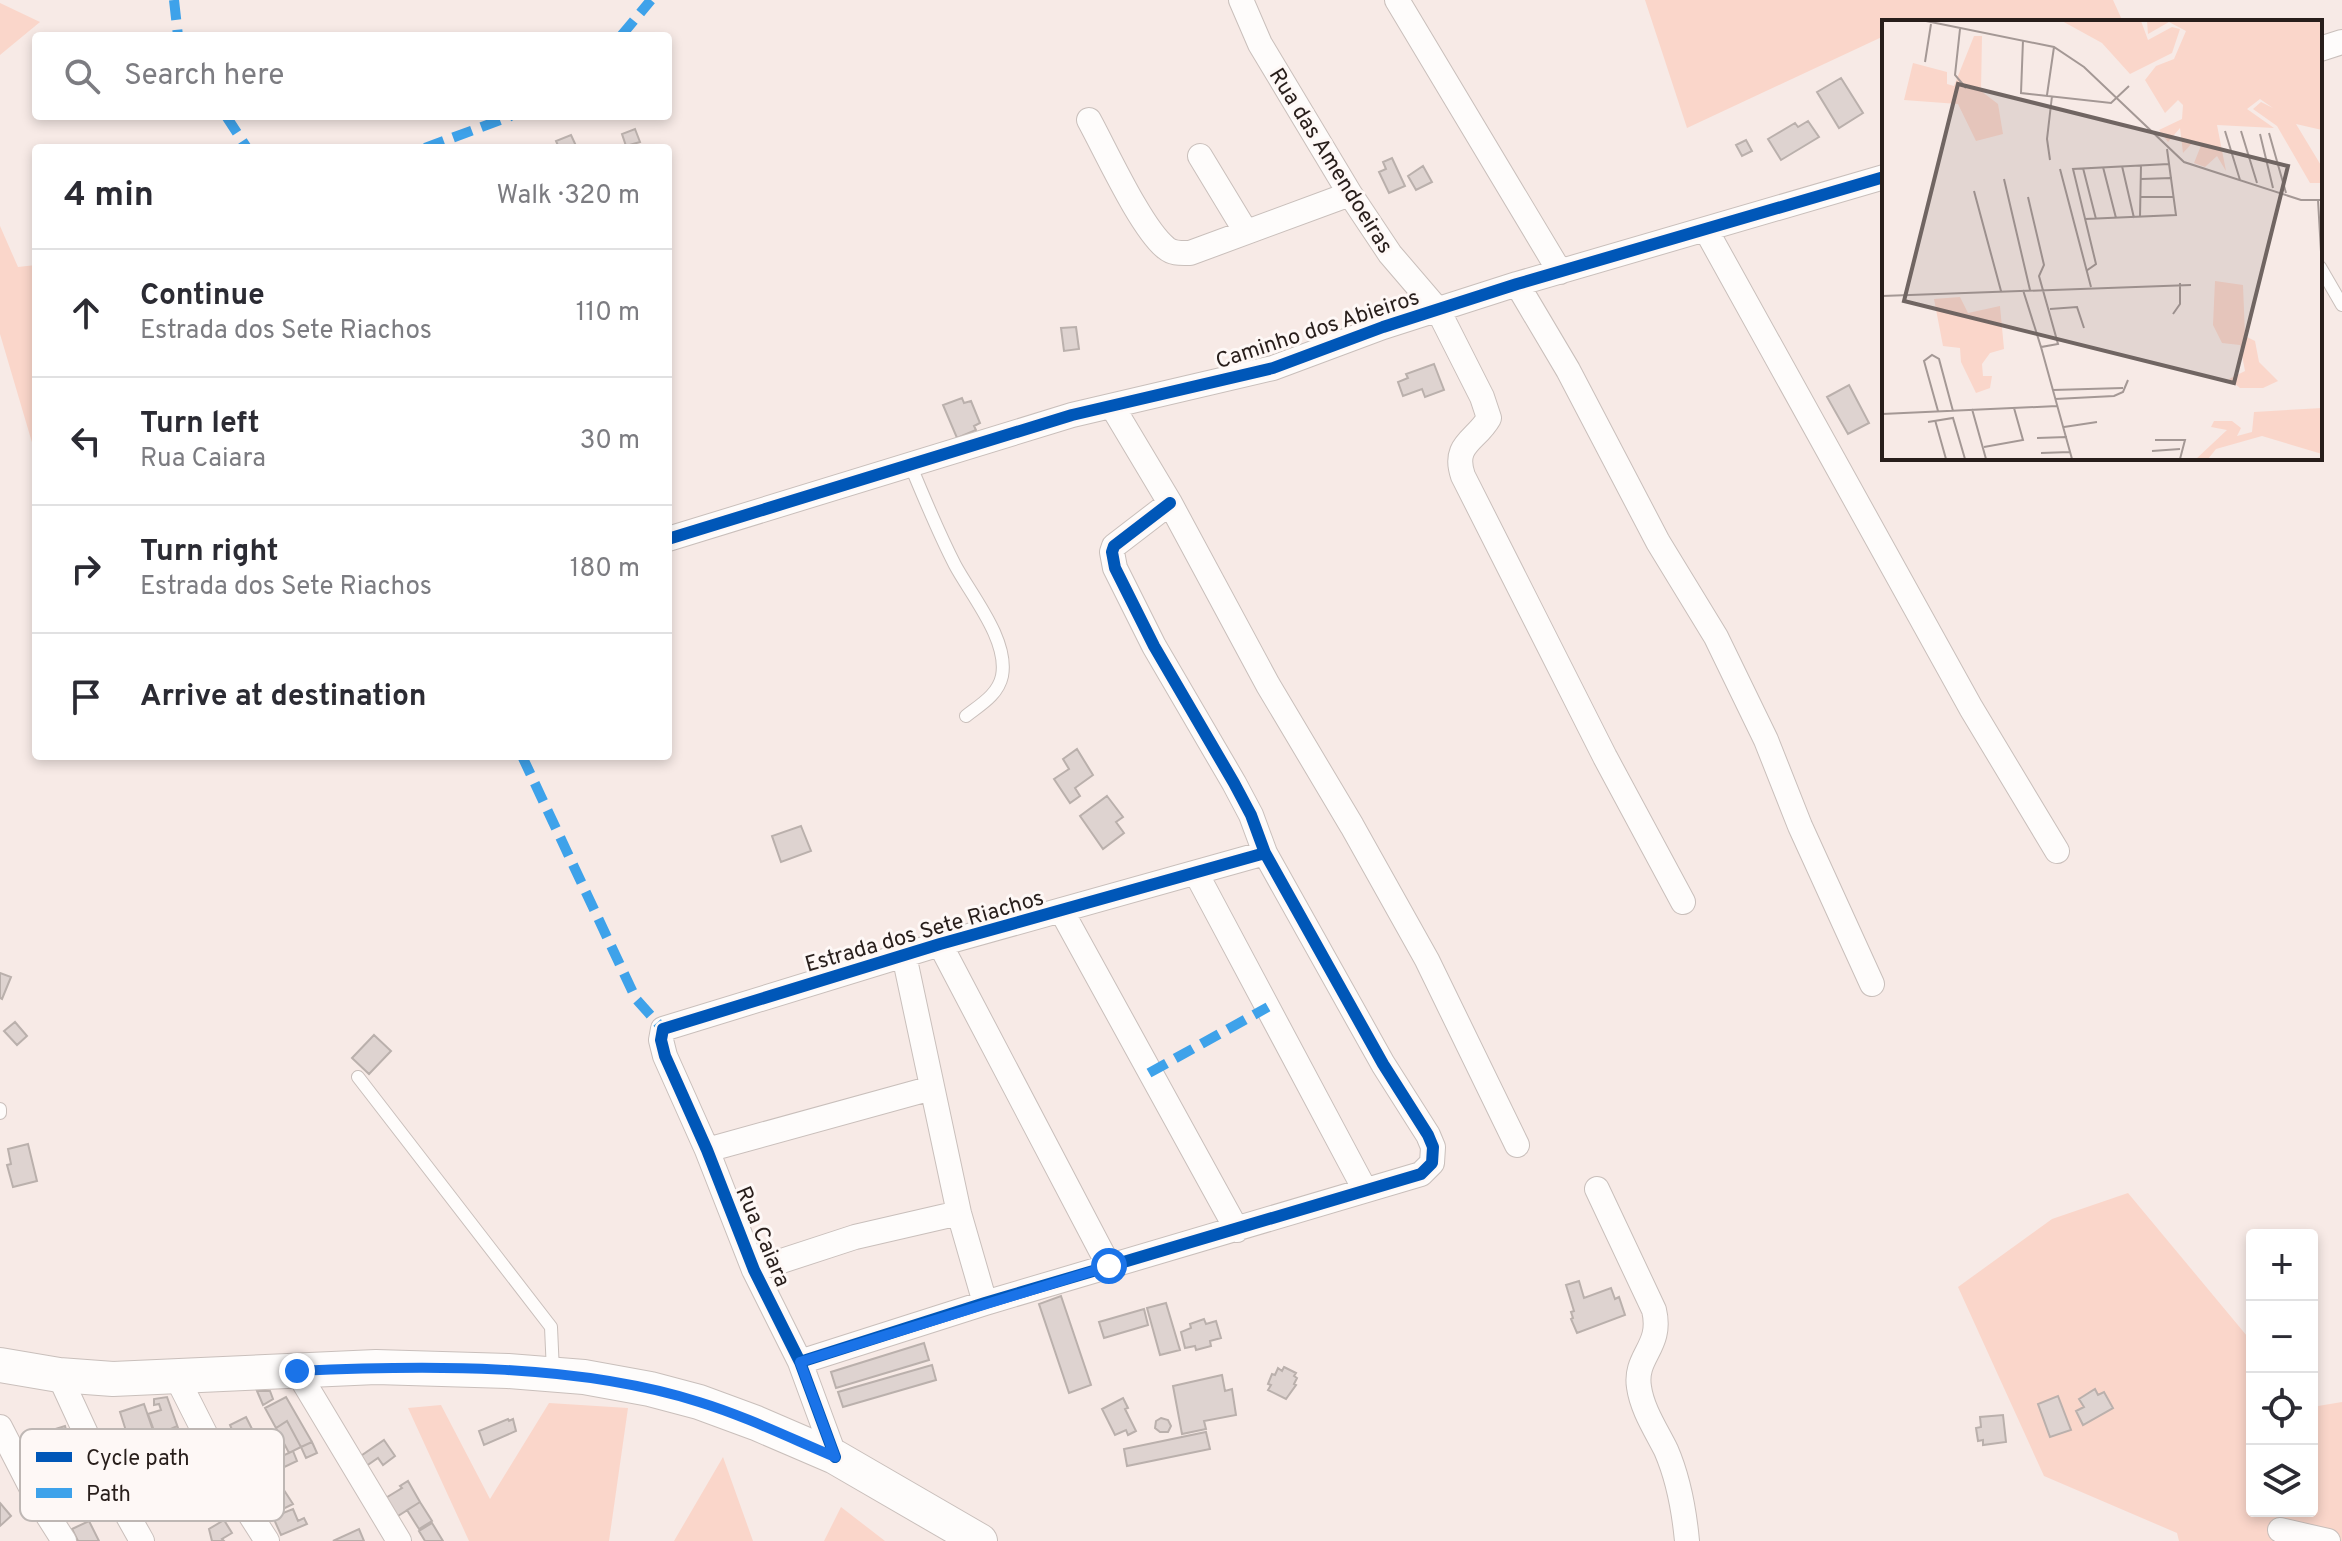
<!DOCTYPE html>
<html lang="en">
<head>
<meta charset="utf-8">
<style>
	:root { --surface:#fff; --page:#f7f7f7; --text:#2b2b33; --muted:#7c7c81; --line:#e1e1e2 }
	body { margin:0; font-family:Overpass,sans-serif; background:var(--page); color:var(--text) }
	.controls { position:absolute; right:24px; bottom:24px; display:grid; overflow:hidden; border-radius:8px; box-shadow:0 4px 12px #0003 }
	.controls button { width:72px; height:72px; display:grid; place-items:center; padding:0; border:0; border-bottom:2px solid var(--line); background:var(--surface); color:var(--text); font:40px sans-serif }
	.stop { position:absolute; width:24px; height:24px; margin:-18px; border:6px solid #1a73e8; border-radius:50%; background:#fff }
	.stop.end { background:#1a73e8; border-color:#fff; box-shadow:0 2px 8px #0008 }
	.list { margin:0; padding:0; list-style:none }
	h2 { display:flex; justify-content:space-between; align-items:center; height:104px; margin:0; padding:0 32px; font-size:34px }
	h2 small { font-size:26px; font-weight:400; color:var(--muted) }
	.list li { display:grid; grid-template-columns:52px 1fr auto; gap:24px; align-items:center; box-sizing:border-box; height:128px; padding:0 32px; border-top:2px solid var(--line) }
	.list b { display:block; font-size:30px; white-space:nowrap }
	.list p { margin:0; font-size:26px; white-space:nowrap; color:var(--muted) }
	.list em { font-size:26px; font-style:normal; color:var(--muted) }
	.icon { flex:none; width:44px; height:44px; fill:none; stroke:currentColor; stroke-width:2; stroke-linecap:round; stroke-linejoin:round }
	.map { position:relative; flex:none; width:2342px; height:1541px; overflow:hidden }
	.search { position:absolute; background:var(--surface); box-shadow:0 4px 12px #0003; left:32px; top:32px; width:640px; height:88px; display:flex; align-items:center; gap:20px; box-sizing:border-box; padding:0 28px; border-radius:8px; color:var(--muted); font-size:30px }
	.panel { position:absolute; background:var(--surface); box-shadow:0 4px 12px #0003; left:32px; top:144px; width:640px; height:616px; border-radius:8px }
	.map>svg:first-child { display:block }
</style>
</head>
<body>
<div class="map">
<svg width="2342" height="1541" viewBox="0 0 2342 1541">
	<rect width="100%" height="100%" fill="#f7eae6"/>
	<path fill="#fad6ca" d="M 1645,0 L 2113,0 L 2123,22 L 1884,22 L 1884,36 L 1687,128 Z
		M 0,3 L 40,22 L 0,55 Z
		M 0,226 L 18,267 L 36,265 L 36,456 L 0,334 Z
		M 2128,1193 L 2252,1342 L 2252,1511 L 2312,1511 L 2312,1407 L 2342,1402 L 2342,1541 L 2179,1541 L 2177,1533 L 2044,1476 L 1958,1287 L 2052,1219 Z
		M 549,1403 L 628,1408 L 609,1541 L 469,1541 L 408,1408 L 441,1405 L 490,1499 Z
		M 723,1457 L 753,1541 L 674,1541 Z
		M 841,1507 L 885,1541 L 824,1541 Z"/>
	<path fill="#ded3d0" stroke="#bab0ac" stroke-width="2" d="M 1841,78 L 1863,113 L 1839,128 L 1817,92 Z
		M 1808,121 L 1819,137 L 1781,160 L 1768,139 L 1795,123 L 1798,127 Z
		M 635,129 L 640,142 L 626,146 L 622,134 Z
		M 571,135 L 577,148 L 559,148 L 556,141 Z
		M 1746,140 L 1752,151 L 1742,156 L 1736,145 Z
		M 1392,158 L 1405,186 L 1389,193 L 1379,172 L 1386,169 L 1383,162 Z
		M 1423,166 L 1432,182 L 1416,190 L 1408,176 Z
		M 1076,327 L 1079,349 L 1064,351 L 1061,328 Z
		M 1434,364 L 1444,390 L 1425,397 L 1422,389 L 1403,396 L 1398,382 L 1408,378 L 1406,374 Z
		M 1849,385 L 1869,423 L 1848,434 L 1827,397 Z
		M 962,398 L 964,403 L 971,401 L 980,423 L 974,426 L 976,430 L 957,438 L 943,405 Z
		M 1077,749 L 1093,775 L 1075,788 L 1080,796 L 1070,803 L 1054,779 L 1069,769 L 1063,759 Z
		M 1107,796 L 1123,817 L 1116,822 L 1124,833 L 1103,849 L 1080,816 Z
		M 801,826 L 811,851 L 781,862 L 772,836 Z
		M 0,973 L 11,977 L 2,999 L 0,998 Z
		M 15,1022 L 27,1036 L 17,1045 L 4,1031 Z
		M 374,1035 L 391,1051 L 369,1074 L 352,1058 Z
		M 28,1144 L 37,1181 L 13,1187 L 7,1165 L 11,1164 L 8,1149 Z
		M 1579,1281 L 1584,1298 L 1611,1288 L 1615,1299 L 1619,1297 L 1625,1315 L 1577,1333 L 1571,1319 L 1573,1318 L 1571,1312 L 1574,1311 L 1566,1285 Z
		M 1061,1296 L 1091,1385 L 1069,1393 L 1039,1304 Z
		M 1166,1303 L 1180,1350 L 1160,1355 L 1147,1308 Z
		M 1144,1309 L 1148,1325 L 1104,1338 L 1099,1322 Z
		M 1204,1319 L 1206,1324 L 1216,1321 L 1221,1338 L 1210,1341 L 1211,1346 L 1196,1350 L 1195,1346 L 1185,1348 L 1181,1332 L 1191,1328 L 1190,1324 Z
		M 924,1343 L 929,1360 L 836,1388 L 831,1372 Z
		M 932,1365 L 936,1380 L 843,1407 L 838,1392 Z
		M 1284,1367 L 1296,1373 L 1294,1376 L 1297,1378 L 1294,1384 L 1296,1385 L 1286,1399 L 1268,1390 L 1271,1385 L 1268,1384 L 1272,1374 L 1275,1375 L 1278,1368 L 1282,1371 Z
		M 1222,1375 L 1225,1391 L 1232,1389 L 1236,1415 L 1204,1421 L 1206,1429 L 1182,1434 L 1173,1386 Z
		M 2095,1389 L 2098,1395 L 2104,1392 L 2113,1408 L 2083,1425 L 2076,1411 L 2084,1407 L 2079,1399 Z
		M 257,1391 L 270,1391 L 273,1399 L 263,1405 Z
		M 2058,1396 L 2071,1430 L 2050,1437 L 2038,1404 Z
		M 167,1397 L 183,1442 L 161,1450 L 148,1414 L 161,1410 L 159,1404 L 154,1405 L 154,1399 Z
		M 286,1397 L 312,1442 L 301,1447 L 287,1421 L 276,1428 L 265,1408 Z
		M 1123,1398 L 1128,1408 L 1125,1409 L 1136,1431 L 1128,1435 L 1126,1430 L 1115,1435 L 1102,1409 Z
		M 144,1404 L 158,1445 L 134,1453 L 136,1457 L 116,1457 L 111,1439 L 127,1434 L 120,1412 Z
		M 2003,1415 L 2006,1442 L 1983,1445 L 1983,1440 L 1978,1441 L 1976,1428 L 1981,1427 L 1980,1417 Z
		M 246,1417 L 252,1429 L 249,1431 L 253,1439 L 234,1449 L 227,1436 L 233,1432 L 230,1425 Z
		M 1161,1418 L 1168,1420 L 1171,1426 L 1168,1432 L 1160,1432 L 1155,1428 L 1156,1421 Z
		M 508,1419 L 509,1421 L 513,1419 L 516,1431 L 484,1445 L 479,1431 Z
		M 287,1421 L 301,1447 L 289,1453 L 276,1428 Z
		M 65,1426 L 73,1456 L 56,1461 L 46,1432 Z
		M 177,1426 L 183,1442 L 161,1450 L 155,1436 Z
		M 1206,1432 L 1210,1449 L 1127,1466 L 1124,1449 Z
		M 384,1440 L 395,1456 L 383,1465 L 378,1458 L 362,1469 L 355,1460 Z
		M 312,1442 L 317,1453 L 306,1458 L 301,1447 Z
		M 293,1451 L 297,1461 L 278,1470 L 276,1468 L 273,1470 L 269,1462 Z
		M 408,1481 L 420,1502 L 390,1521 L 379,1502 L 402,1488 L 400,1486 Z
		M 280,1484 L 293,1504 L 283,1509 L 280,1502 L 253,1514 L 247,1498 Z
		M 420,1502 L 432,1521 L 419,1529 L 407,1510 Z
		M 0,1503 L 11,1516 L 0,1526 Z
		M 293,1509 L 298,1521 L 304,1518 L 307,1524 L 281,1535 L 273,1517 Z
		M 224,1520 L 232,1533 L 222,1539 L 224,1541 L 212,1541 L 209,1529 Z
		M 89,1521 L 99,1541 L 78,1541 L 72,1529 Z
		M 432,1523 L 443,1541 L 425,1541 L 419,1531 Z
		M 359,1529 L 364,1541 L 333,1541 Z"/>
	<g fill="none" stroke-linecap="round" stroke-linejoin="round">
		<defs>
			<path id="lane" d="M 2320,267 L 2342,305
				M 910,464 C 924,498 938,532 955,565 C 971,595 1009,640 1002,676 C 998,695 980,705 966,716
				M 358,1077 L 551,1327 L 553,1372
				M 0,1109 L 0,1113"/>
			<path id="street" d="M 1241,0 L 1260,44 L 1350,194 L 1390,254 L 1438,310 L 1482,397 L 1489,418 C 1476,441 1452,444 1463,476 L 1605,757 L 1683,902
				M 1397,0 L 1560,272
				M 2320,49 L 2342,42
				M 1089,120 C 1106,151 1141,228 1166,248 C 1173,254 1181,253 1190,253 L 1350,194
				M 1200,156 L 1246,232
				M 1706,230 L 1971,708 L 2057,851
				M 1517,284 L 1568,370 L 1658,542 L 1716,637 L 1766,740 L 1800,826 L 1872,984
				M 1112,406 L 1170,503 L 1268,685 L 1352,826 L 1427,960 L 1517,1145
				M 668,539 L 1072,415 L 1273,368 L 1383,327 L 1517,284 L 1884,177
				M 1196,873 L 1365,1190
				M 1061,910 L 1237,1230
				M 940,944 L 1109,1266
				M 904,955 L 959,1213 L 985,1303
				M 707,1150 L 932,1088
				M 1597,1189 L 1654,1310 C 1663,1347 1634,1356 1639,1387 C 1642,1409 1656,1430 1666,1450 C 1679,1480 1684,1509 1687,1541
				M 754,1270 L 855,1237 L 959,1213
				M 800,1362 L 985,1303 L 1421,1174 L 1432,1163 L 1433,1147 L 1428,1135 L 1383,1064 L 1265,853 L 1251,815 L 1234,783 L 1154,646 L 1115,568 L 1112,552 L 1114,546 L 1170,503
				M 297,1371 L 399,1541
				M 59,1375 L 106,1477 L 142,1541
				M 177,1378 L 230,1483 L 267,1541
				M 0,1427 L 36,1497 L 64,1541
				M 835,1457 L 800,1362 L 754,1270 L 707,1150 L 665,1056 L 661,1040 L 663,1029 L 940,944 L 1265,853
				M 2280,1530 L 2328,1541"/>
			<path id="secondary" d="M 0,1365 L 59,1375 L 113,1379 L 376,1367 L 508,1371 L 584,1377 L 650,1389 L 699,1402 L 756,1423 L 835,1457 L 980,1541"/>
		</defs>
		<use href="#lane" stroke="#c9bfbb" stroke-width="14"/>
		<use href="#street" stroke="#c9bfbb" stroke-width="26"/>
		<use href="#secondary" stroke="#c9bfbb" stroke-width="36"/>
		<use href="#lane" stroke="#fefcfb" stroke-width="12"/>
		<use href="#street" stroke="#fefcfb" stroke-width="24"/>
		<use href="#secondary" stroke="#fefcfb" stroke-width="34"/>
		<path stroke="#3ea2ea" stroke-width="10" stroke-dasharray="20 10" stroke-linecap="butt" d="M 174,0 L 178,36
			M 621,36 L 651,0
			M 226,116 L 247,148
			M 425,148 L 511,116
			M 522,756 L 636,999 L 663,1029
			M 1149,1073 L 1268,1007"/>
		<defs>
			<path id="cycleway" d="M 668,539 L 1072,415 L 1273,368 L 1383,327 L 1517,284 L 1884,177
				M 800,1362 L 985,1303 L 1421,1174 L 1432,1163 L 1433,1147 L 1428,1135 L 1383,1064 L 1265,853 L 1251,815 L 1234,783 L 1154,646 L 1115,568 L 1112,552 L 1114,546 L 1170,503
				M 835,1457 L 800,1362 L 754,1270 L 707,1150 L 665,1056 L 661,1040 L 663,1029 L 940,944 L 1265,853"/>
		</defs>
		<use href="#cycleway" stroke="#fef8f6" stroke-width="17"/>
		<use href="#cycleway" stroke="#0057b8" stroke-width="12"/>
	</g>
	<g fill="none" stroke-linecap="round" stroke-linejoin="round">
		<path stroke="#1a73e8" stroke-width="10" d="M 297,1371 C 425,1365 576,1363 699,1402 C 745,1416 790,1438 835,1457 L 800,1362 L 1109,1266"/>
	</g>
	<g text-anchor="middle" stroke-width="6" stroke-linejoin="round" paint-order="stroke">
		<g font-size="22" fill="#281e1b" stroke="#fef8f6">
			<text transform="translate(1332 160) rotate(58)" y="8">Rua das Amendoeiras</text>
			<text transform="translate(1317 328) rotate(-18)" y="8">Caminho dos Abieiros</text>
			<text transform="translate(924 930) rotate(-16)" y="8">Estrada dos Sete Riachos</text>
			<text transform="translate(764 1236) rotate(67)" y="8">Rua Caiara</text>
		</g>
	</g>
	<g transform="translate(1882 20)">
		<rect width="440" height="440" fill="#f7eae6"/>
		<path d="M 180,1 L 259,1 L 266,20 L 290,7 L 298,9 L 290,33 L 248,54 L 220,23 ZM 265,1 L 440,1 L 440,110 L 414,104 L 440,147 L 440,163 L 428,163 L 395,106 L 371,89 L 379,82 L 391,88 L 378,79 L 365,89 L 392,108 L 335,105 L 344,151 L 335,136 L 323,147 L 312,143 L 320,123 L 312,121 L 301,133 L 298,108 L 286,122 L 277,110 L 300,99 L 301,85 L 296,80 L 283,93 L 263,60 L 274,46 L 292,39 L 304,11 L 287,2 L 266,14 ZM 92,16 L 100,16 L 99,71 L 116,84 L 121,114 L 94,121 L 76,84 L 22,80 L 31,43 L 65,52 L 65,64 L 72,66 ZM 333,261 L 361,265 L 363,316 L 373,321 L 377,342 L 396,361 L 381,368 L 358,368 L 347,359 L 363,351 L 358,325 L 340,323 L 331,305 ZM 78,277 L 86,293 L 118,286 L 122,329 L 108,333 L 100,344 L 101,356 L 110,356 L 108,368 L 94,373 L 79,342 L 78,328 L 61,326 L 52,279 ZM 440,388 L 440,434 L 380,416 L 334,429 L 326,439 L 314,439 L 345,410 L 329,407 L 332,401 L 350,401 L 359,408 L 355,416 L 370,412 L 372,392 Z" fill="#fad6ca"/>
		<path fill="none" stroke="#a49895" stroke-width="2" d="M 44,1 L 172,27 L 202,47 L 302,142 L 419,180 L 440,180M 78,9 L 73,55 L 84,68M 141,20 L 139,73 L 229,83 L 247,66M 43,42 L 49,4M 165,75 L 172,27M 343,111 L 358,160M 359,111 L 375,163M 387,113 L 404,173M 378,114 L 391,168M 168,140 L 165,119 L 170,76M 240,146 L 252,198M 221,147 L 234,198M 201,148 L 214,199M 178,149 L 209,267M 122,159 L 148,270M 259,159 L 290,158M 92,171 L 119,271M 259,177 L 292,177M 436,180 L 440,249M 258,197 L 259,145M 203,199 L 294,195 L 285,129M 204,251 L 214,244 L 191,149 L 287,144M 141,270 L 159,327 L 176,324 L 157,256 L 162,245 L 146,177M 0,276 L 309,265M 168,289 L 195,287 L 202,308M 291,294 L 298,284 L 298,263M 159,327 L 190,439M 171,370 L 241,368M 173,379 L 232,376 L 241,372 L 246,360M 90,389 L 104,439M 56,391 L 42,341 L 50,335 L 57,339 L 71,391M 0,394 L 175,386M 53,400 L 64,439M 46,402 L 71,398 L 83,439M 182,407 L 215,402M 155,418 L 185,417M 273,420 L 303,420 L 298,439M 102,427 L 141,420 L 132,388M 270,431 L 298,429M 159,433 L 188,432"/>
		<path fill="#706562" fill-opacity="0.15" stroke="#706562" stroke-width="4" d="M 76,64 L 406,146 L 352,363 L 22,281 Z"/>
		<rect width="440" height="440" fill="none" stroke="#281e1b" stroke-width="4"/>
	</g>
	<rect x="20" y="1429" width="264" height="92" rx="12" fill="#fef8f6" stroke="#beb7b4" stroke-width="2"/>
	<rect x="36" y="1452" width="36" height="10" fill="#0057b8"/>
	<rect x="36" y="1488" width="36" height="10" fill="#3ea2ea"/>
	<g font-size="22" fill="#281e1b">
		<text x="86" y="1465">Cycle path</text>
		<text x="86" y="1501">Path</text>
	</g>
</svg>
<div class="controls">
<button>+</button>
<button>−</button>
<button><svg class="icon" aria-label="locate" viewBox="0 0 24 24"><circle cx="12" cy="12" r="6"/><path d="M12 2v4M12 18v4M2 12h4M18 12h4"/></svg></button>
<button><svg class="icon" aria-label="layers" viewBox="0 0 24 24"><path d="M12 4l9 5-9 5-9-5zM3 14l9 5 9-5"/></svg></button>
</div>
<div class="stop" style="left:1109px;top:1266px"></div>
<div class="stop end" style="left:297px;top:1371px"></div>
<div class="search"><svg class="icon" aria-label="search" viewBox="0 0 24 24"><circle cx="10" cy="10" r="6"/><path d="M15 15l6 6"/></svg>Search here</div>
<section class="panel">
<h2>4 min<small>Walk · 320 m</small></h2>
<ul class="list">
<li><svg class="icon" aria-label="ahead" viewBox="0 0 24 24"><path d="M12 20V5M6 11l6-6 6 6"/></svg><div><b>Continue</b><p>Estrada dos Sete Riachos</p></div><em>110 m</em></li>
<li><svg class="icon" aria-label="left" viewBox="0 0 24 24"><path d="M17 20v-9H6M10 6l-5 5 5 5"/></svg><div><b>Turn left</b><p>Rua Caiara</p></div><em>30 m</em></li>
<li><svg class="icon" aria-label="right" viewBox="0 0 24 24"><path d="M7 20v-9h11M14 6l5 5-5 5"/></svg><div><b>Turn right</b><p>Estrada dos Sete Riachos</p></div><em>180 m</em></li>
<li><svg class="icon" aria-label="arrive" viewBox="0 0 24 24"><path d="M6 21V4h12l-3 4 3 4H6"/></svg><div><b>Arrive at destination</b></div></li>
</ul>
</section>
</div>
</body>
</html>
